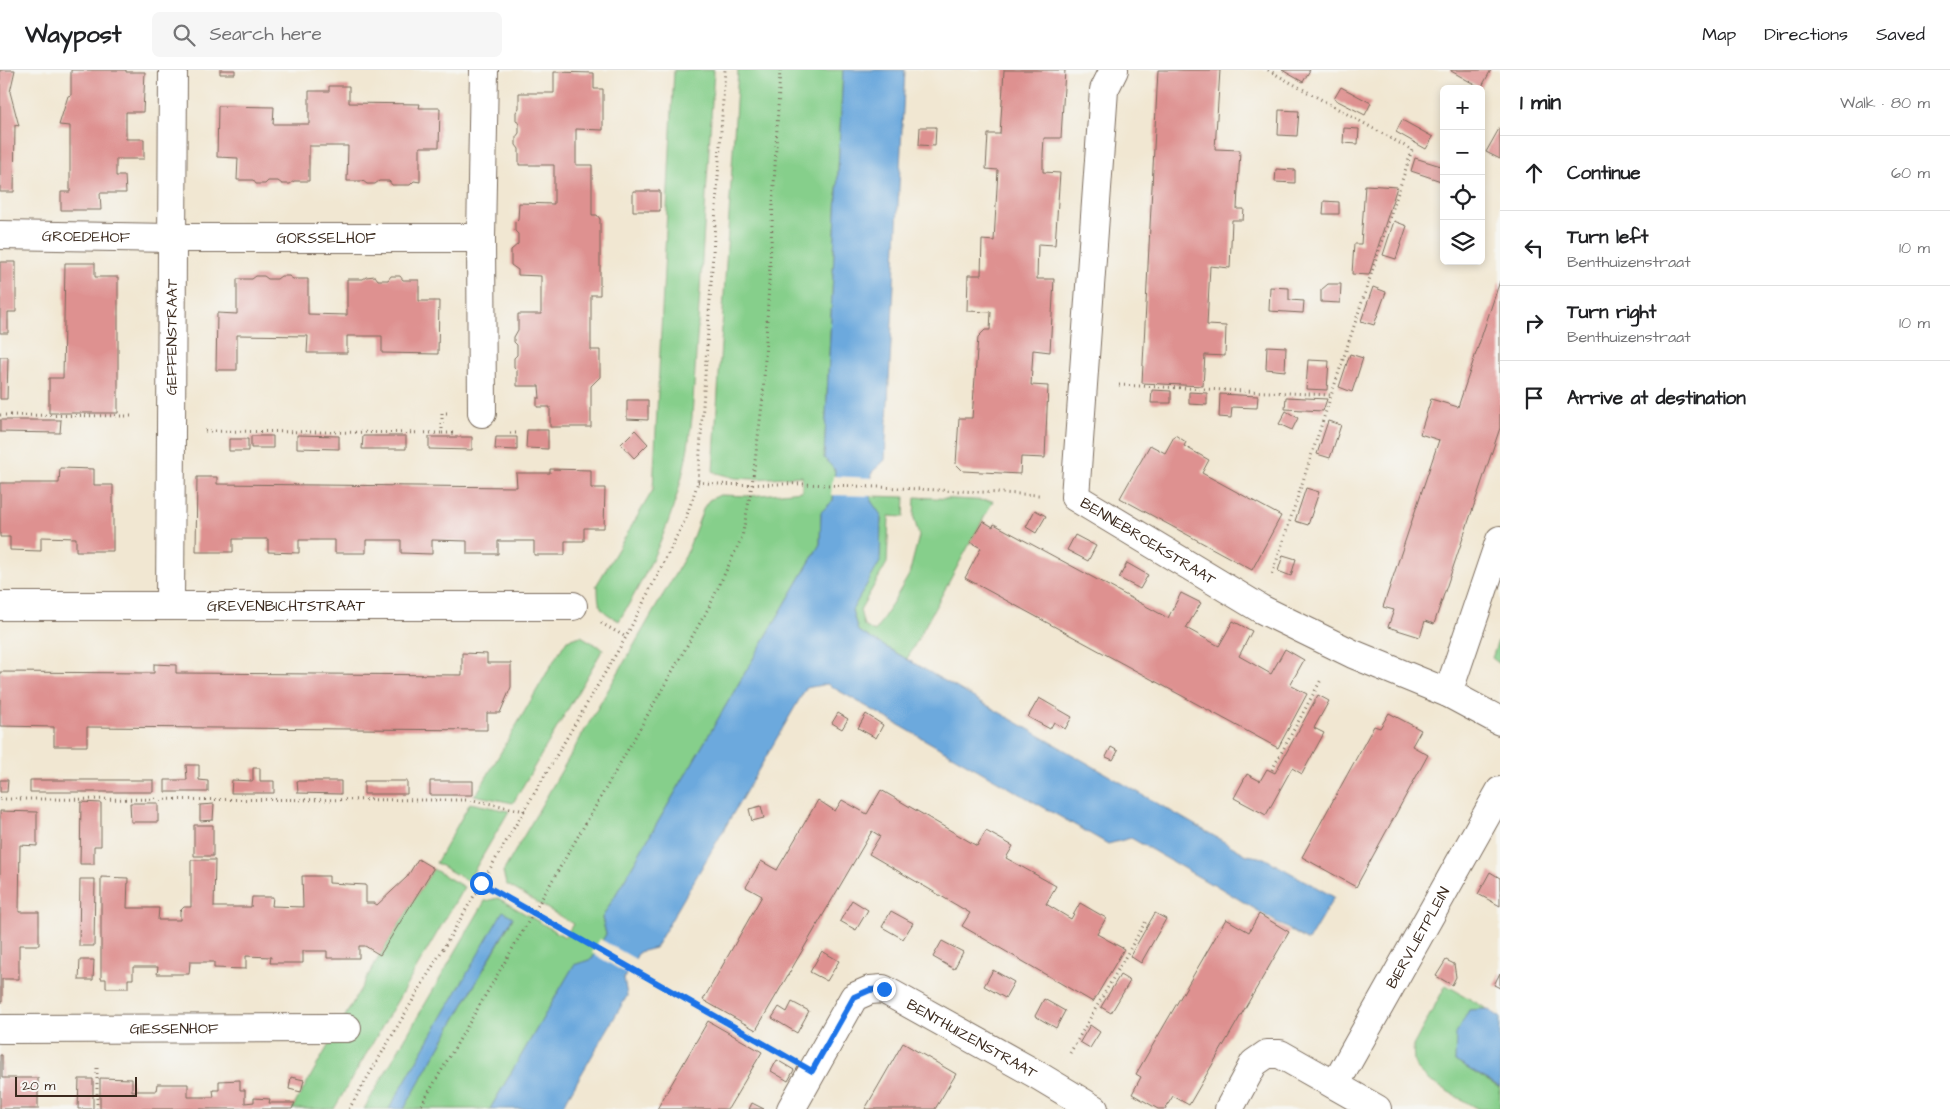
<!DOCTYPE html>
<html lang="en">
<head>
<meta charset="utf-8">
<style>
	:root { --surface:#fff; --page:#f6f6f6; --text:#202124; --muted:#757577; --line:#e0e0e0 }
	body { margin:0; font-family:"Architects Daughter",sans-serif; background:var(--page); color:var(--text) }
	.controls { position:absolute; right:15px; top:15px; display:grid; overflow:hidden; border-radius:8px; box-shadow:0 2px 8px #0003 }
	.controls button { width:45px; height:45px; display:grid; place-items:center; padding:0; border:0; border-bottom:1px solid var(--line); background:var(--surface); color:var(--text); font:25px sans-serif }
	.scale { position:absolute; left:15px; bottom:12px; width:122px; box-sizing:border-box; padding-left:5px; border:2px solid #3b2a1e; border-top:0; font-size:14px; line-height:18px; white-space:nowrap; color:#3b2a1e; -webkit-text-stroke:4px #f6f6f2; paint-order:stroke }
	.stop { position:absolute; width:15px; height:15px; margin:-11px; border:4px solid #1a73e8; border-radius:50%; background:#fff }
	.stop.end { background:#1a73e8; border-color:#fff; box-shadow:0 1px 5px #0008 }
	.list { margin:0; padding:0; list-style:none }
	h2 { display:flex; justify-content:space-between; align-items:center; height:65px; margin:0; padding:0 20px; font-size:21px }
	h2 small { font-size:16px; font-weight:400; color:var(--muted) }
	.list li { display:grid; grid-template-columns:32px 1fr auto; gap:15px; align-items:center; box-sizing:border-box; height:75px; padding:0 20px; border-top:1px solid var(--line) }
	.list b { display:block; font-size:19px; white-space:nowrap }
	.list p { margin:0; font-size:16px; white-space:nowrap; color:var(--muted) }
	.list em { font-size:16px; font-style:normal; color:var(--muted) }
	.icon { flex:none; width:28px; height:28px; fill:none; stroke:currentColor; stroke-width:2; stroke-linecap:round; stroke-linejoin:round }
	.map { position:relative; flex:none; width:1500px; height:1039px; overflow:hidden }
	header { display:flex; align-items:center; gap:30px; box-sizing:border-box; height:70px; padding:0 25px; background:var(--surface); border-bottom:1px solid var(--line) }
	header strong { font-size:24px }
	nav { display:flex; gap:28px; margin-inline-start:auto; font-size:18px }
	.search { width:350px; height:45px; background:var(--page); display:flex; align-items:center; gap:12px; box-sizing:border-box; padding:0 18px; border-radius:8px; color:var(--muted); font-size:19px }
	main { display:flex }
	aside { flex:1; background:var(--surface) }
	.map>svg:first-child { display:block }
</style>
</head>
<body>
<header>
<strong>Waypost</strong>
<div class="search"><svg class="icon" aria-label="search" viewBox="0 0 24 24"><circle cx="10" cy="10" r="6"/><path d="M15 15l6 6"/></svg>Search here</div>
<nav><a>Map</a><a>Directions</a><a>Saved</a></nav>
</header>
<main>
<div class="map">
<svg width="1500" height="1039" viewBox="0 0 1500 1039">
	<rect width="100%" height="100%" fill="#f6f6f2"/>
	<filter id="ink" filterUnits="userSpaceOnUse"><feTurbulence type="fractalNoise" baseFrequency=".02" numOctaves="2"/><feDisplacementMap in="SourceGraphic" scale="10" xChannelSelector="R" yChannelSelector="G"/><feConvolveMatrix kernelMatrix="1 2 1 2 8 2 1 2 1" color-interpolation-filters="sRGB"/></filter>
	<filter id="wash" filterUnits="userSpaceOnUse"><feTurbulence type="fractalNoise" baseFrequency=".0096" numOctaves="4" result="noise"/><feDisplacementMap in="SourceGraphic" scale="20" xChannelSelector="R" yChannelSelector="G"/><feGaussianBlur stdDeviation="1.12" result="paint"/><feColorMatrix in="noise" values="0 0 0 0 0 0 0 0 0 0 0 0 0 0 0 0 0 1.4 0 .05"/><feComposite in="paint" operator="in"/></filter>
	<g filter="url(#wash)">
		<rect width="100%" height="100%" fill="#f1e7d2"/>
		<path fill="#86cf8b" stroke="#607c54" d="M 674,0 L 714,0 L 692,347 C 684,426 659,484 619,551 C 600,540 598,539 598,516 L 596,516 L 653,420 Z
			M 738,0 L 843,0 L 824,387 L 835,400 L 833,431 L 821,442 L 820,474 L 602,848 L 606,864 L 592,889 L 574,895 L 490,1039 L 404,1039 L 513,848 L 503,842 L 389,1039 L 364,1039 L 485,831 L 498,828 L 565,867 L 573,854 L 506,814 L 503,802 L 686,485 L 704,437 L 709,430 L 720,425 L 750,426 L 802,421 L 802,406 L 754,409 L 735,408 L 713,402 Z
			M 871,426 L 905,427 L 904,447 L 889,446 L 887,493 L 860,540 L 864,556 L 875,562 L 909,505 L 919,466 L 914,448 L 915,427 L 993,431 L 907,589 L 858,561 L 852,540 L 880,491 L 881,446 L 871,431 Z
			M 1500,565 L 1500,594 L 1492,588 Z
			M 581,566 L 603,579 L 513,733 L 474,725 L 479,720 L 556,587 L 567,570 Z
			M 470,733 L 509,741 L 468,811 L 436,793 Z
			M 433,799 L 464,817 L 334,1039 L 292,1039 L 380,885 Z
			M 1446,915 L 1487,939 L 1469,940 L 1465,948 L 1455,991 L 1500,1018 L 1500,1039 L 1478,1039 L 1428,1010 L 1417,999 L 1414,992 L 1413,976 Z"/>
		<path fill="#6ca9dd" stroke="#546a7e" d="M 843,0 L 905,0 L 885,390 L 872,402 L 871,431 L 881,445 L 880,492 L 852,540 L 858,561 L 1247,785 L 1264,788 L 1334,827 L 1308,871 L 1212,813 L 1211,814 L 1131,768 L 1108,774 L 827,614 L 806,618 L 655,878 L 639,882 L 624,908 L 627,926 L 561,1039 L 490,1039 L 574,895 L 592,889 L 606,864 L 602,848 L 820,474 L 821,442 L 833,431 L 835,400 L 824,388 Z
			M 503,841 L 513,847 L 415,1020 L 404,1039 L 389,1039 Z
			M 1487,939 L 1500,947 L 1500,1017 L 1455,991 L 1456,964 L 1469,940 Z"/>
		<path fill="#f1e7d2" d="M 833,406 L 874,408 L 874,426 L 831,425 Z
			M 600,869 L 637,890 L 629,905 L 592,883 Z"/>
		<g id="blocks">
			<path fill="#de9190" d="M 0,0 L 15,0 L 10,22 L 19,56 L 15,55 L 14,122 L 0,122 Z
				M 71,0 L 126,0 L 126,2 L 145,2 L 143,42 L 126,42 L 126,69 L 144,69 L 144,89 L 116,89 L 116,106 L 125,106 L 126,123 L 100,123 L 101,140 L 61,140 L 61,122 L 70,122 L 70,56 L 59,55 L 68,26 L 71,25 Z
				M 220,0 L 235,0 L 235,4 L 220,4 Z
				M 1004,0 L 1065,0 L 1061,68 L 1044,68 L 1043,84 L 1043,102 L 1060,103 L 1055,175 L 1038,174 L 1037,209 L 1054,209 L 1050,282 L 1033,280 L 1032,298 L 1031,315 L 1048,316 L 1045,388 L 1021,387 L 1020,404 L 963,401 L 956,394 L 959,348 L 972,348 L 978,267 L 985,260 L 990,260 L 991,242 L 967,241 L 968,205 L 981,205 L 982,170 L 994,171 L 998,100 L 986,99 L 988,64 L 1000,64 Z
				M 1158,0 L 1220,0 L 1215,79 L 1240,80 L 1237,139 L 1244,139 L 1243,150 L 1232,150 L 1230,198 L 1210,196 L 1207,255 L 1226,256 L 1225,286 L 1205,285 L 1203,316 L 1142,313 Z
				M 1282,0 L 1310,0 L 1303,12 Z
				M 1451,0 L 1491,0 L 1481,18 L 1451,1 Z
				M 554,2 L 594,3 L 594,19 L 603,19 L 603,60 L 576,59 L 576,95 L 592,95 L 592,145 L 597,145 L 600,149 L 600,225 L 591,225 L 591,280 L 600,280 L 600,307 L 591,316 L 591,357 L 550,357 L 550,337 L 537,337 L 537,328 L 540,328 L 539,316 L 517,316 L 517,300 L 514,297 L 514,288 L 517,285 L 517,275 L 514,272 L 514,267 L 518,260 L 518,244 L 541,244 L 541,206 L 518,205 L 518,200 L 511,195 L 511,180 L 518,174 L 518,164 L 515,161 L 515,152 L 518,149 L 519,133 L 554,134 L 554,95 L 519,95 L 519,79 L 516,75 L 516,67 L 519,63 L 519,54 L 516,50 L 516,42 L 519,38 L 519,23 L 554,23 Z
				M 329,16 L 349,16 L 349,33 L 420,34 L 419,38 L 440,38 L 439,77 L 420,77 L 420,112 L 414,111 L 410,115 L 392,115 L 389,111 L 379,111 L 375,114 L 367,114 L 363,111 L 347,111 L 348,76 L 309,76 L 309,111 L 294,111 L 290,114 L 282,114 L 278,111 L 268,111 L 265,114 L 256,114 L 253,110 L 237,110 L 238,88 L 217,87 L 218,36 L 274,37 L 273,54 L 309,54 L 309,21 L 329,21 Z
				M 1341,17 L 1371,33 L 1365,45 L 1334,29 Z
				M 1279,40 L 1299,41 L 1297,66 L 1278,65 Z
				M 1402,50 L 1433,67 L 1426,79 L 1396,62 Z
				M 920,57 L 936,57 L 935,76 L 919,75 Z
				M 1500,57 L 1500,89 L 1486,82 Z
				M 1344,58 L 1359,59 L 1358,74 L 1343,73 Z
				M 1415,88 L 1444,97 L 1444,112 L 1411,101 Z
				M 1276,99 L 1295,100 L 1295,113 L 1275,112 Z
				M 1365,115 L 1397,117 L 1369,205 L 1352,204 L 1354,174 L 1361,174 Z
				M 633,121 L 660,121 L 660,141 L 633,141 Z
				M 1324,131 L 1339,132 L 1339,144 L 1323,144 Z
				M 1394,151 L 1407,156 L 1396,189 L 1383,185 Z
				M 0,192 L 16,192 L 16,242 L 8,242 L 8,263 L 0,263 Z
				M 65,193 L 95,193 L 95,207 L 118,207 L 118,343 L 49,343 L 49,308 L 63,308 Z
				M 256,206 L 264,206 L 268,209 L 277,209 L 281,206 L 289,206 L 293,209 L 308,209 L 308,244 L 347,245 L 347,209 L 363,209 L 366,207 L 375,206 L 378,210 L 388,210 L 391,206 L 400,206 L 403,210 L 419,210 L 419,231 L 439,231 L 438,284 L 382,283 L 382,266 L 347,266 L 347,283 L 307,283 L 308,266 L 237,265 L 237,300 L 216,300 L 217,243 L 237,244 L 237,209 L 252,209 Z
				M 1500,211 L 1500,358 L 1434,554 L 1425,551 L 1420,567 L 1388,557 L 1394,540 L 1383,537 L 1439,370 L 1420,364 L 1431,329 L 1458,337 Z
				M 1328,214 L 1341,214 L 1340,233 L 1321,232 L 1321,220 Z
				M 1270,217 L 1289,218 L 1289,230 L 1304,231 L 1303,243 L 1269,241 Z
				M 1373,217 L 1386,222 L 1374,255 L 1361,251 Z
				M 1267,276 L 1286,277 L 1285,301 L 1266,299 Z
				M 1350,284 L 1363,288 L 1352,322 L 1339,317 Z
				M 0,287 L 8,287 L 7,329 L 0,329 Z
				M 1308,290 L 1329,291 L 1327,320 L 1306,319 Z
				M 1152,320 L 1171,321 L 1171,333 L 1151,333 Z
				M 1189,322 L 1207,323 L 1207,335 L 1189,334 Z
				M 1220,324 L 1258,326 L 1257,338 L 1232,337 L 1231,348 L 1219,347 Z
				M 1286,327 L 1306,328 L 1327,329 L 1323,341 L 1285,339 Z
				M 627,330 L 648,330 L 648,350 L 627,349 Z
				M 1286,341 L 1298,348 L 1292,360 L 1279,354 Z
				M 0,350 L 61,350 L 60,363 L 0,362 Z
				M 1328,351 L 1341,355 L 1330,388 L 1317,384 Z
				M 527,360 L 548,360 L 548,379 L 526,378 Z
				M 635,360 L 648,374 L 634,388 L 621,374 Z
				M 297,365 L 339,366 L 339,379 L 297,378 Z
				M 1175,365 L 1186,372 L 1184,376 L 1209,390 L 1202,403 L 1281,446 L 1252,500 L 1120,428 L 1150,375 L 1165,383 Z
				M 251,366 L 273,366 L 273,378 L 251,378 Z
				M 363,366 L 406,366 L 406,379 L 362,379 Z
				M 429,367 L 472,367 L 472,380 L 429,379 Z
				M 496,367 L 517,367 L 517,380 L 495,379 Z
				M 229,369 L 248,369 L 248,381 L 229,381 Z
				M 60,398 L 94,399 L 94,415 L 113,415 L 113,481 L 76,481 L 76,468 L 41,467 L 41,481 L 10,480 L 10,467 L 0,467 L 0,413 L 59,413 Z
				M 550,399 L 591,400 L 591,418 L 605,418 L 604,458 L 584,458 L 584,471 L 565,471 L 565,485 L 534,485 L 534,471 L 498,471 L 498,484 L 467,484 L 467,471 L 432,470 L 432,484 L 401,483 L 401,470 L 366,470 L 366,483 L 335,483 L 335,470 L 299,470 L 299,483 L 268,482 L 268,469 L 233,469 L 233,482 L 196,482 L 197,407 L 217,407 L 217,414 L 517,417 L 516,403 L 550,403 Z
				M 1306,418 L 1319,422 L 1308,455 L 1295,451 Z
				M 1035,440 L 1046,446 L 1036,463 L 1026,457 Z
				M 983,451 L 993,457 L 994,454 L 1168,548 L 1181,523 L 1201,533 L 1186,558 L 1219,576 L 1233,551 L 1252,561 L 1239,586 L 1271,604 L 1285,579 L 1304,590 L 1290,615 L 1307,624 L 1278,678 L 965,508 L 981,478 L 970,472 Z
				M 1075,465 L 1096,476 L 1088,491 L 1067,480 Z
				M 1283,485 L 1296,489 L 1291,506 L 1278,501 Z
				M 1127,493 L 1148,505 L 1140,519 L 1119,508 Z
				M 462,583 L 487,584 L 487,593 L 511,593 L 511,617 L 500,643 L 487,643 L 487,660 L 87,657 L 87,676 L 54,676 L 54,657 L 0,656 L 0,602 L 154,603 L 154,594 L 176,595 L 176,603 L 462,605 Z
				M 1318,625 L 1329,631 L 1314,658 L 1324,663 L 1302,704 L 1292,698 L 1266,745 L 1234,728 L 1247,704 L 1260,711 L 1267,699 L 1275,703 Z
				M 1039,628 L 1072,647 L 1065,659 L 1054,652 L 1050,659 L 1028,647 Z
				M 838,643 L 848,649 L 842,659 L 832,653 Z
				M 1389,643 L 1421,660 L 1412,676 L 1428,685 L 1356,817 L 1302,787 L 1374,656 L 1380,658 Z
				M 866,644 L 883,655 L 876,668 L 858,658 Z
				M 1111,677 L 1118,681 L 1113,690 L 1106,687 Z
				M 186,695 L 199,695 L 199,710 L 208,711 L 208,722 L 165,722 L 165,710 L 187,710 Z
				M 253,698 L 260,698 L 260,711 L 274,711 L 274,723 L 231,723 L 232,710 L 253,711 Z
				M 0,710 L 8,710 L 7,722 L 0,722 Z
				M 30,710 L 153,710 L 153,722 L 30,722 Z
				M 297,711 L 341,711 L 341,724 L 298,723 Z
				M 364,711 L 407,711 L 407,724 L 364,724 Z
				M 430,711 L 473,711 L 473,725 L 430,725 Z
				M 881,720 L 977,776 L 986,761 L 1013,776 L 1006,788 L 1056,816 L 1046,834 L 1071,849 L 1080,833 L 1106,848 L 1097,864 L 1124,879 L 1093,932 L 962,856 L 970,843 L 869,784 L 880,766 L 872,761 L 756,960 L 703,930 L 762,826 L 746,817 L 761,791 L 777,800 L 818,730 L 835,741 L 842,730 L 867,744 Z
				M 81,732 L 101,733 L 101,776 L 94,776 L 94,794 L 80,794 Z
				M 130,733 L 158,733 L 158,752 L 131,752 Z
				M 214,734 L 213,750 L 200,751 L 200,735 Z
				M 761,736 L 764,748 L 752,751 L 749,739 Z
				M 0,741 L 37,742 L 37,776 L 20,775 L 19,842 L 39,842 L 39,875 L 19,875 L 19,909 L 2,909 L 2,932 L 0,932 Z
				M 194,755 L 213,755 L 213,786 L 194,786 Z
				M 418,789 L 433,798 L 433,799 L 380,885 L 365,876 L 359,876 L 359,888 L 327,888 L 327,881 L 303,881 L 303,893 L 270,893 L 271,887 L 246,886 L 246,899 L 214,898 L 214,892 L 190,892 L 189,904 L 157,904 L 158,897 L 133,897 L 133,909 L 128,909 L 128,918 L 106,918 L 106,909 L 101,909 L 101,807 L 128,808 L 127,838 L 159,838 L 158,850 L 180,850 L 180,841 L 184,837 L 191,837 L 191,790 L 215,790 L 214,837 L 251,837 L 252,827 L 273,827 L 272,836 L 303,837 L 302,806 L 329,806 L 329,813 L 366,815 L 366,833 L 374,833 L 377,835 L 407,807 Z
				M 1490,802 L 1500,808 L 1500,836 L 1478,824 Z
				M 80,809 L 95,809 L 94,876 L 79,876 Z
				M 852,830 L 868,840 L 856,860 L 840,851 Z
				M 891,841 L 913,853 L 903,869 L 882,857 Z
				M 1155,843 L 1166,849 L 1141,893 L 1130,886 Z
				M 1259,844 L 1289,862 L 1189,1035 L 1173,1026 L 1165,1039 L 1158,1039 L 1132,1024 L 1141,1007 L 1136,1004 L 1226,849 L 1249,862 Z
				M 942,871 L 963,882 L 954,899 L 933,887 Z
				M 822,881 L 839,891 L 827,911 L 810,902 Z
				M 80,890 L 94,890 L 93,910 L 79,910 Z
				M 1446,890 L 1454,894 L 1456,907 L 1452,915 L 1436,906 Z
				M 993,900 L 1014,912 L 1005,928 L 984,916 Z
				M 1500,903 L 1500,918 L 1494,915 Z
				M 1120,905 L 1130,911 L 1111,943 L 1101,937 Z
				M 1044,929 L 1065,941 L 1056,958 L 1035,946 Z
				M 792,932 L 809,941 L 797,963 L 772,948 L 779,937 L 787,942 Z
				M 708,951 L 762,982 L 728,1039 L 657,1039 Z
				M 1090,955 L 1100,962 L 1090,978 L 1080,972 Z
				M 903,973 L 956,1004 L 935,1039 L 865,1039 Z
				M 0,985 L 2,985 L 2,1008 L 38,1008 L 38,1039 L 0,1039 Z
				M 777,990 L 794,1000 L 788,1011 L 771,1001 Z
				M 291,1007 L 304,1010 L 301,1022 L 289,1019 Z
				M 100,1008 L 132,1009 L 132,1021 L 156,1021 L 157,1014 L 188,1014 L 188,1027 L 214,1027 L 213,1020 L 219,1020 L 219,1011 L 240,1010 L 240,1020 L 245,1020 L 245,1033 L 254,1032 L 254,1028 L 270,1029 L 269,1033 L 295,1033 L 292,1039 L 100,1039 Z
				M 79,1009 L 93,1009 L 93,1039 L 78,1039 Z
				M 752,1033 L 764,1039 L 749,1039 Z"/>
		</g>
	</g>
	<g filter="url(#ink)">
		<use href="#blocks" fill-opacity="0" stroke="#7b6c5d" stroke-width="1"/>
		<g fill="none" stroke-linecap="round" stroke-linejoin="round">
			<defs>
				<g id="street">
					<path id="s1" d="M 1114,0 L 1104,20 L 1075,427 L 1261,539 L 1353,584 L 1448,623 L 1500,651"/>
					<path id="s2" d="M 0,165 L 172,168 L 481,168"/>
					<path d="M 482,343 L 481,168 L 484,0"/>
					<path id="s3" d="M 0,536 L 573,536"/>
					<path id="s4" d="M 170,536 L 173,0"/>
					<path d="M 1448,623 L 1500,470"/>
					<path id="s5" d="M 0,959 L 347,958"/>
					<path id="s6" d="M 1335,1015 L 1500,721"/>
					<path id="s7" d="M 791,1039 L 854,927 L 870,920 L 883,919 L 1034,1003 L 1094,1039"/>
					<path d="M 1229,1039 L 1254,993 L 1267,984 L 1280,984 L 1377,1039"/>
				</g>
			</defs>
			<use href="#street" stroke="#7b6c5d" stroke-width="30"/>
			<path stroke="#7b6c5d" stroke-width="3" stroke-dasharray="1 4" stroke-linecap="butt" d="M 1268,0 L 1412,80 L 1272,505
				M 1119,315 L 1331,325
				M 447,343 L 442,343 L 442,363 L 454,363
				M 0,345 L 135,346
				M 205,361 L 442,363
				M 510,363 L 519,363
				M 698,412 C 733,417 769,413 804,414 C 883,417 961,421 1040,425
				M 601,553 L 626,567
				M 1272,700 L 1322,608
				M 0,729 L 473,730 L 525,741
				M 481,813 L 781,984
				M 1070,983 L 1146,851
				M 97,1039 L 97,995
				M 349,1039 L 626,567 L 686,448 L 698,412 L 725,0
				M 419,1039 L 594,739 L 709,537 L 742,467 L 752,415 L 763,327 L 780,0"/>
			<use href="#street" stroke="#fff" stroke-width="28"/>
		</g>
	</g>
	<g fill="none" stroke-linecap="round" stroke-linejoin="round" filter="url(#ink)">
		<path stroke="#1a73e8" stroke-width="6" d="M 481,813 L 812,1001 L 854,927 L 870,920 L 884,919"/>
	</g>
	<g text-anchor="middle" stroke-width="5" stroke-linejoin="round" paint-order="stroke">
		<g font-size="15" fill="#3b2a1e" stroke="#f6f6f2">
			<text dy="5" stroke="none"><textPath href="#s2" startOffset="86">GROEDEHOF</textPath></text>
			<text dy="5" stroke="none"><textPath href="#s2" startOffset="326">GORSSELHOF</textPath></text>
			<text dy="5" stroke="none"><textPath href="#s4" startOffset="269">GEFFENSTRAAT</textPath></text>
			<text dy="5" stroke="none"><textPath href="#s1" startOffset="516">BENNEBROEKSTRAAT</textPath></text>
			<text dy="5" stroke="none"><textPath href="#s3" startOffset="286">GREVENBICHTSTRAAT</textPath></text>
			<text dy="5" stroke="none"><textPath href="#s6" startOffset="169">BIERVLIETPLEIN</textPath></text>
			<text dy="5" stroke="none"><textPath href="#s5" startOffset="174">GIESSENHOF</textPath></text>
			<text dy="5" stroke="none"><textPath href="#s7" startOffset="261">BENTHUIZENSTRAAT</textPath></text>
		</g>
	</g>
</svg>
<div class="controls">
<button>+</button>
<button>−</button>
<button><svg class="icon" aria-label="locate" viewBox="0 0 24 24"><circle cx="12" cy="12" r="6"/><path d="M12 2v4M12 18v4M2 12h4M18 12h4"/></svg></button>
<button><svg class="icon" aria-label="layers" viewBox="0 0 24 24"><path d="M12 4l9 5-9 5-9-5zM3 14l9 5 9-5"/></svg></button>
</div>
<div class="scale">20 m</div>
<div class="stop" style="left:481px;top:813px"></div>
<div class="stop end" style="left:884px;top:919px"></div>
</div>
<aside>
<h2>1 min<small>Walk · 80 m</small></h2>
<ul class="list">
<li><svg class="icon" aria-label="ahead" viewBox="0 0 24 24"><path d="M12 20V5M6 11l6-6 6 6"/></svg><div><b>Continue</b></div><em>60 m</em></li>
<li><svg class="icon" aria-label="left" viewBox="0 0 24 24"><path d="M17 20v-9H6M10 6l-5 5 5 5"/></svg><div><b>Turn left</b><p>Benthuizenstraat</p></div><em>10 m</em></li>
<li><svg class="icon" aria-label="right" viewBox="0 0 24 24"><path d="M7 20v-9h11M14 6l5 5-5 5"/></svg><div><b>Turn right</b><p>Benthuizenstraat</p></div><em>10 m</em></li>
<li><svg class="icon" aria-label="arrive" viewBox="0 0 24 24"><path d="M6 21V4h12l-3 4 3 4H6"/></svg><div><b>Arrive at destination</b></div></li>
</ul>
</aside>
</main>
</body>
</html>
